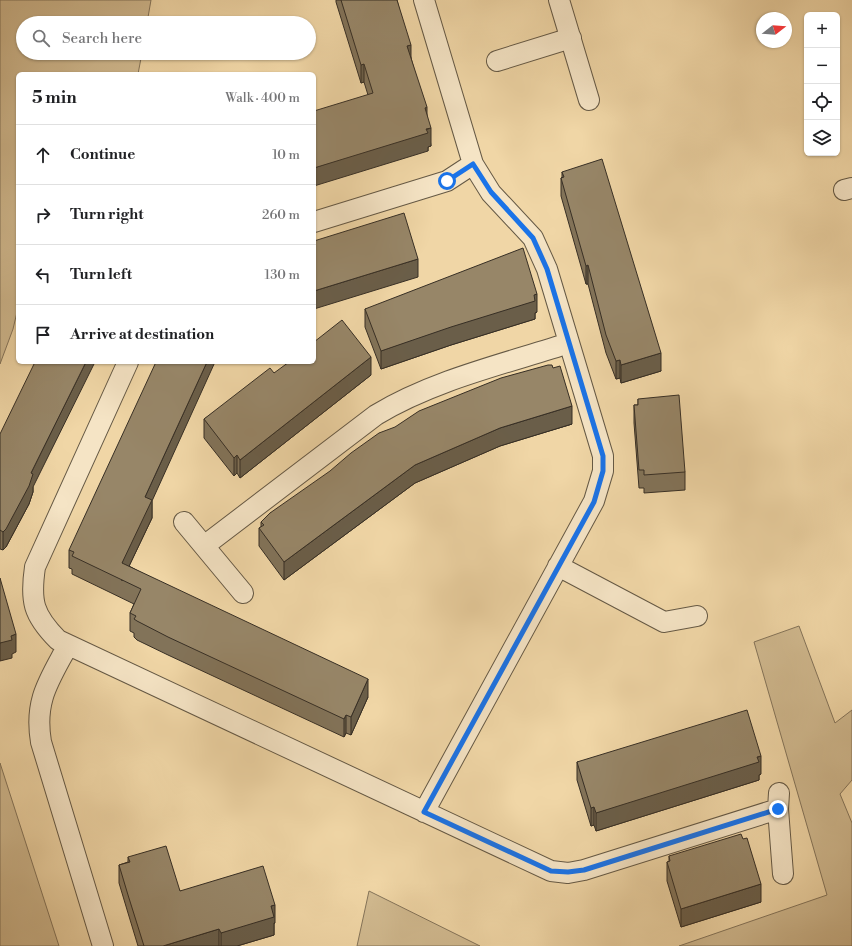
<!DOCTYPE html>
<html lang="en">
<head>
<meta charset="utf-8">
<style>
	:root { --surface:#fff; --page:#f2f2f2; --text:#202124; --muted:#757577; --line:#e0e0e0 }
	body { margin:0; font-family:"Libre Bodoni",serif; background:var(--page); color:var(--text) }
	.controls { position:absolute; right:12px; top:12px; display:grid; overflow:hidden; border-radius:6px; box-shadow:0 1px 3px #0004 }
	.controls button { width:36px; height:36px; display:grid; place-items:center; padding:0; border:0; border-bottom:1px solid var(--line); background:var(--surface); color:var(--text); font:20px sans-serif }
	.compass { position:absolute; left:756px; top:12px; width:36px; height:36px; border-radius:50%; background:var(--surface); box-shadow:0 1px 3px #0004; rotate:73deg }
	.stop { position:absolute; width:12px; height:12px; margin:-9px; border:3px solid #1a73e8; border-radius:50%; background:#fff }
	.stop.end { background:#1a73e8; border-color:#fff; box-shadow:0 1px 4px #0008 }
	.list { margin:0; padding:0; list-style:none }
	h2 { display:flex; justify-content:space-between; align-items:center; height:52px; margin:0; padding:0 16px; font-size:17px }
	h2 small { font-size:13px; font-weight:400; color:var(--muted) }
	.list li { display:grid; grid-template-columns:26px 1fr auto; gap:12px; align-items:center; box-sizing:border-box; height:60px; padding:0 16px; border-top:1px solid var(--line) }
	.list b { display:block; font-size:15px; white-space:nowrap }
	.list em { font-size:13px; font-style:normal; color:var(--muted) }
	.icon { flex:none; width:22px; height:22px; fill:none; stroke:currentColor; stroke-width:2; stroke-linecap:round; stroke-linejoin:round }
	.map { position:relative; flex:none; width:852px; height:946px; overflow:hidden }
	.search { position:absolute; background:var(--surface); box-shadow:0 1px 3px #0004; left:16px; top:16px; width:300px; height:44px; display:flex; align-items:center; gap:10px; box-sizing:border-box; padding:0 14px; border-radius:22px; color:var(--muted); font-size:15px }
	.panel { position:absolute; background:var(--surface); box-shadow:0 1px 3px #0004; left:16px; top:72px; width:300px; height:292px; border-radius:6px }
	.map>svg:first-child { display:block }
</style>
</head>
<body>
<div class="map">
<svg width="852" height="946" viewBox="0 0 852 946">
	<rect width="100%" height="100%" fill="#f0d6a6"/>
	<filter id="stains"><feTurbulence type="fractalNoise" baseFrequency=".005" numOctaves="4"/><feColorMatrix values="0 0 0 0 .2 0 0 0 0 .09 0 0 0 0 .02 0 0 0 .5 -.17"/></filter>
	<radialGradient id="worn" r=".72"><stop offset=".6" stop-color="#630" stop-opacity="0"/><stop offset="1" stop-color="#630" stop-opacity=".3"/></radialGradient>
	<path fill="#d1ba90" stroke="#84745a" d="M 0,0 L 151,0 L 147,23 L 23,23 L 23,53 L 142,53 L 138,74 L 18,74 L 18,308 L 13,329 L 0,364 Z
		M 799,626 L 835,723 L 852,710 L 852,780 L 840,794 L 852,823 L 852,946 L 679,946 L 827,895 L 754,642 Z
		M 0,763 L 59,946 L 0,946 Z
		M 369,891 L 480,946 L 357,946 Z"/>
	<g fill="none" stroke-linecap="round" stroke-linejoin="round">
		<defs>
			<path id="minor" d="M 424,0 L 473,164 L 491,193 L 533,238 L 547,269 L 603,456 L 603,471 L 594,501 L 424,812
				M 559,0 L 589,100
				M 497,61 L 571,38
				M 844,190 L 852,188
				M 314,222 L 447,181 L 473,164
				M 128,362 L 35,567 C 30,601 33,615 58,640 L 551,871 L 568,873 L 584,870 L 778,809
				M 184,522 L 243,593
				M 204,546 L 376,415 C 434,380 504,364 569,343
				M 558,566 L 664,622 L 697,616
				M 68,645 C 49,681 34,700 41,742 L 103,946
				M 779,793 L 778,809 L 783,874"/>
		</defs>
		<use href="#minor" stroke="#655945" stroke-width="22"/>
		<use href="#minor" stroke="#f5e4c5" stroke-width="20"/>
	</g>
	<path fill="#827359" stroke="#372f25" d="M 336,0 L 397,0 L 411,58 L 427,116 L 431,146 L 428,147 L 428,151 L 368,95 L 364,82 L 361,83 L 336,2 Z
		M 562,172 L 661,371 L 621,383 L 620,378 L 616,379 L 606,353 L 588,284 L 586,284 L 561,196 L 561,178 L 562,177 Z
		M 365,309 L 537,312 L 535,313 L 535,319 L 451,345 L 381,369 L 365,327 Z
		M 274,373 L 371,375 L 240,478 L 237,473 L 234,476 L 204,438 L 204,419 Z
		M 638,399 L 685,472 L 685,490 L 644,493 L 644,488 L 639,488 L 634,423 L 634,405 L 638,405 Z
		M 572,424 L 500,446 L 415,483 L 284,580 L 259,546 L 259,528 L 261,527 L 261,522 L 270,513 Z
		M 0,434 L 33,487 L 33,492 L 29,504 L 6,547 L 3,550 L 0,549 Z
		M 152,501 L 152,518 L 129,566 L 368,697 L 351,735 L 346,733 L 344,737 L 168,655 L 137,640 L 134,637 L 134,633 L 130,631 L 130,613 L 134,604 L 72,574 L 72,569 L 69,568 L 69,550 Z
		M 577,762 L 761,774 L 759,775 L 759,780 L 596,831 L 594,825 L 591,826 L 577,780 Z
		M 669,856 L 761,902 L 681,927 L 667,881 L 667,862 L 669,862 Z
		M 128,857 L 180,891 L 275,923 L 274,923 L 274,935 L 237,946 L 138,946 L 128,913 L 119,883 L 119,865 L 128,862 Z"/>
	<path fill="#6a5e49" stroke="#372f25" d="M 411,45 L 411,63 L 407,46 Z
		M 364,64 L 364,82 L 361,83 L 361,65 Z
		M 427,107 L 427,126 L 425,108 Z
		M 431,128 L 431,146 L 428,147 L 428,151 L 314,186 L 314,168 Z
		M 418,259 L 418,277 L 314,309 L 314,291 Z
		M 588,265 L 588,284 L 586,284 L 586,266 Z
		M 537,294 L 537,312 L 535,313 L 535,319 L 451,345 L 381,369 L 381,351 Z
		M 661,353 L 661,371 L 621,383 L 621,365 Z
		M 371,357 L 371,375 L 240,478 L 240,460 Z
		M 620,360 L 620,378 L 616,379 L 616,361 Z
		M 86,362 L 95,362 L 33,487 L 33,492 L 29,504 L 6,547 L 3,550 L 3,532 L 31,473 Z
		M 207,362 L 215,362 L 152,501 L 152,518 L 122,581 L 122,563 L 145,497 Z
		M 572,406 L 572,424 L 500,446 L 415,483 L 284,580 L 284,562 L 415,465 L 500,428 Z
		M 237,455 L 237,473 L 234,476 L 234,458 Z
		M 16,634 L 16,652 L 12,654 L 12,658 L 0,661 L 0,643 L 11,636 Z
		M 368,679 L 368,697 L 351,735 L 351,717 Z
		M 346,715 L 346,733 L 344,737 L 344,719 Z
		M 761,756 L 761,774 L 759,775 L 759,780 L 596,831 L 596,813 Z
		M 594,807 L 594,825 L 591,826 L 591,808 Z
		M 761,884 L 761,902 L 681,927 L 681,909 Z
		M 275,905 L 275,923 L 274,923 L 274,935 L 237,946 L 221,946 L 221,933 L 271,906 Z
		M 219,929 L 219,946 L 163,946 Z"/>
	<path fill="#978668" stroke="#372f25" d="M 341,0 L 397,0 L 411,45 L 407,46 L 427,107 L 425,108 L 431,128 L 426,129 L 428,133 L 314,168 L 314,111 L 373,93 L 364,64 L 361,65 Z
		M 602,159 L 661,353 L 621,365 L 620,360 L 616,361 L 606,335 L 588,265 L 586,266 L 561,178 L 564,177 L 562,172 Z
		M 404,213 L 418,259 L 314,291 L 314,241 Z
		M 523,248 L 537,294 L 534,295 L 535,301 L 451,327 L 381,351 L 365,309 Z
		M 342,320 L 371,357 L 240,460 L 237,455 L 234,458 L 204,419 L 270,368 L 274,373 L 289,362 L 314,362 L 314,342 Z
		M 35,362 L 86,362 L 31,473 L 33,474 L 29,486 L 6,529 L 3,532 L 0,530 L 0,531 L 0,434 Z
		M 156,362 L 207,362 L 145,497 L 152,500 L 122,563 L 368,679 L 351,717 L 346,715 L 344,719 L 168,637 L 137,621 L 134,619 L 136,616 L 130,613 L 141,589 L 72,556 L 74,552 L 69,550 Z
		M 548,365 L 552,365 L 553,368 L 560,366 L 572,406 L 500,428 L 415,465 L 284,562 L 259,528 L 264,525 L 261,522 L 270,513 L 330,471 L 351,453 L 379,433 L 395,427 L 419,411 L 501,378 Z
		M 679,395 L 685,472 L 644,475 L 644,470 L 639,470 L 634,405 L 638,405 L 638,399 Z
		M 0,578 L 16,634 L 11,636 L 12,640 L 0,643 Z
		M 747,710 L 761,756 L 757,757 L 759,762 L 596,813 L 594,807 L 591,808 L 577,762 Z
		M 741,834 L 743,839 L 747,838 L 761,884 L 681,909 L 667,862 L 670,861 L 669,856 Z
		M 166,846 L 180,891 L 263,866 L 275,905 L 271,906 L 274,917 L 221,933 L 219,929 L 163,946 L 144,946 L 128,895 L 119,865 L 130,862 L 128,857 Z"/>
	<g fill="none" stroke-linecap="round" stroke-linejoin="round">
		<path stroke="#1a73e8" stroke-width="5" d="M 447,181 L 473,164 L 491,192 L 533,238 L 547,269 L 603,456 L 603,471 L 594,502 L 424,812 L 551,871 L 568,872 L 584,870 L 778,809"/>
	</g>
	<rect width="100%" height="100%" filter="url(#stains)"/>
	<rect width="100%" height="100%" fill="url(#worn)"/>
</svg>
<div class="controls">
<button>+</button>
<button>−</button>
<button><svg class="icon" aria-label="locate" viewBox="0 0 24 24"><circle cx="12" cy="12" r="6"/><path d="M12 2v4M12 18v4M2 12h4M18 12h4"/></svg></button>
<button><svg class="icon" aria-label="layers" viewBox="0 0 24 24"><path d="M12 4l9 5-9 5-9-5zM3 14l9 5 9-5"/></svg></button>
</div>
<svg class="compass" viewBox="-18 -18 36 36"><path d="M0-13l5 13h-10z" fill="#e53935"/><path d="M0 13l5-13h-10z" fill="#757577"/></svg>
<div class="stop" style="left:447px;top:181px"></div>
<div class="stop end" style="left:778px;top:809px"></div>
<div class="search"><svg class="icon" aria-label="search" viewBox="0 0 24 24"><circle cx="10" cy="10" r="6"/><path d="M15 15l6 6"/></svg>Search here</div>
<section class="panel">
<h2>5 min<small>Walk · 400 m</small></h2>
<ul class="list">
<li><svg class="icon" aria-label="ahead" viewBox="0 0 24 24"><path d="M12 20V5M6 11l6-6 6 6"/></svg><div><b>Continue</b></div><em>10 m</em></li>
<li><svg class="icon" aria-label="right" viewBox="0 0 24 24"><path d="M7 20v-9h11M14 6l5 5-5 5"/></svg><div><b>Turn right</b></div><em>260 m</em></li>
<li><svg class="icon" aria-label="left" viewBox="0 0 24 24"><path d="M17 20v-9H6M10 6l-5 5 5 5"/></svg><div><b>Turn left</b></div><em>130 m</em></li>
<li><svg class="icon" aria-label="arrive" viewBox="0 0 24 24"><path d="M6 21V4h12l-3 4 3 4H6"/></svg><div><b>Arrive at destination</b></div></li>
</ul>
</section>
</div>
</body>
</html>
